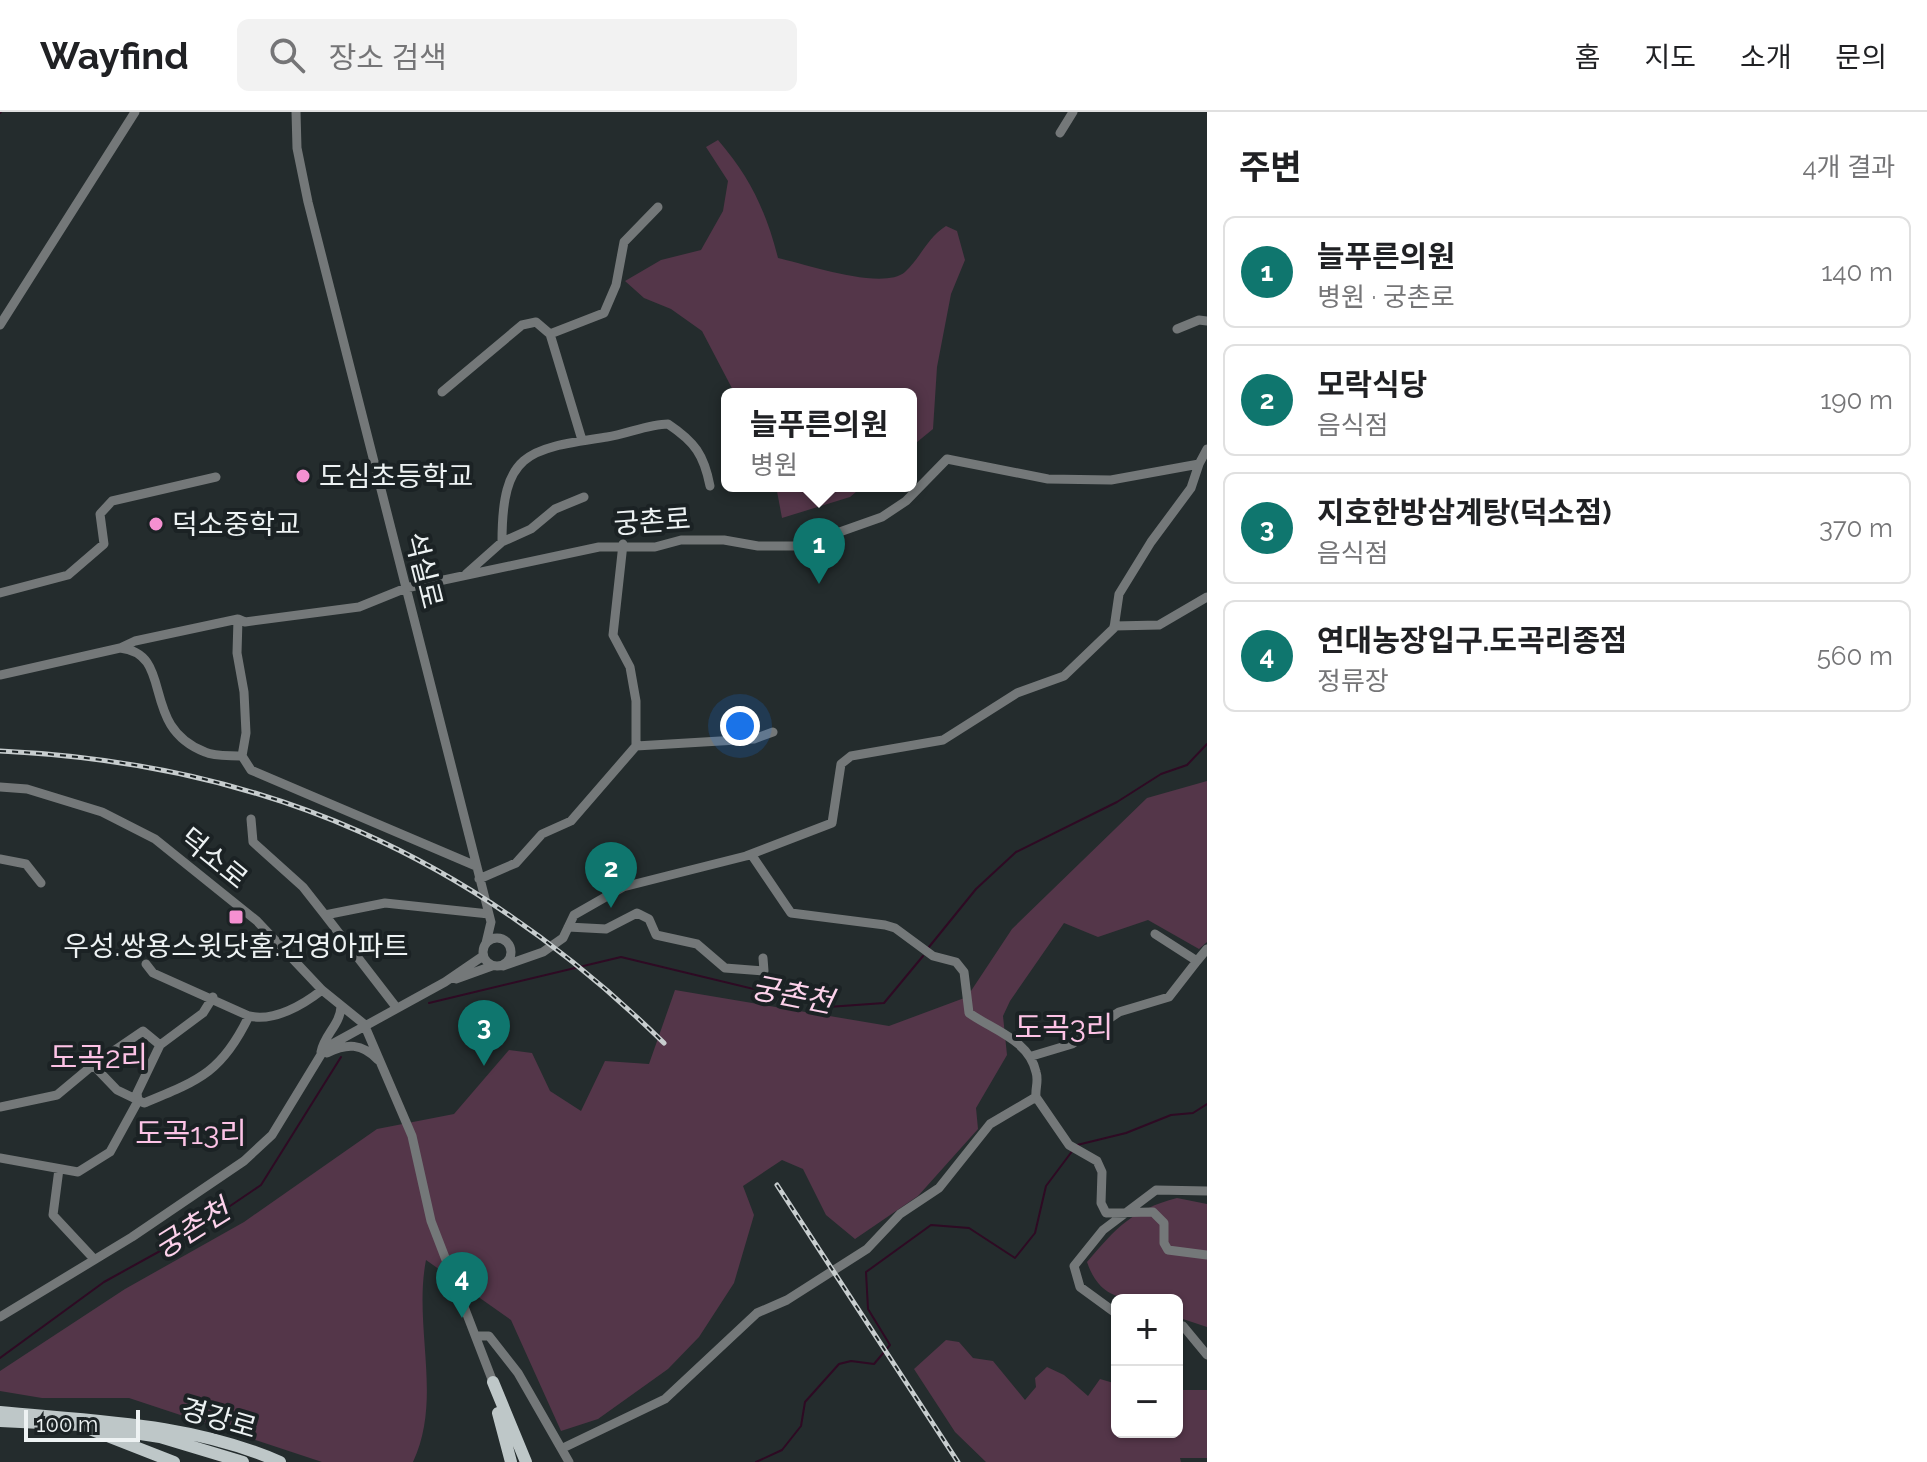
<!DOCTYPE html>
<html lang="ko">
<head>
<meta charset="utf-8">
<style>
	:root { --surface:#fff; --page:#f2f2f2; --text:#202124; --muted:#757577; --line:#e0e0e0; --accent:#0f766e }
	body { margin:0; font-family:Raleway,"Noto Sans KR",sans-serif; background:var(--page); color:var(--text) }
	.controls { position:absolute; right:24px; bottom:24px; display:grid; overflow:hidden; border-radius:12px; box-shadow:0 2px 6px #0004 }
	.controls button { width:72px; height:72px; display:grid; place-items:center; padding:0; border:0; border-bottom:2px solid var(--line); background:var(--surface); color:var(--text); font:40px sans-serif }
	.scale { position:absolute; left:24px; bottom:20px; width:116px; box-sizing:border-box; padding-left:8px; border:4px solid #edf2f3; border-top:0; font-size:22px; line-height:28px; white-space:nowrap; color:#edf2f3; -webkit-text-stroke:6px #1b2224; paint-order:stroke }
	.you { position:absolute; left:740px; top:614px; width:28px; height:28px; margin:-20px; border:6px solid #fff; border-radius:50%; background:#1a73e8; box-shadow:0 0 0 12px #1a73e833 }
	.badge { display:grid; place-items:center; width:52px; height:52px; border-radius:50%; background:var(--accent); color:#fff; font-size:26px; font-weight:700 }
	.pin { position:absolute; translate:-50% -66px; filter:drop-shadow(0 2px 4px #0008) }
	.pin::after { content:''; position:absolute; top:42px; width:28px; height:24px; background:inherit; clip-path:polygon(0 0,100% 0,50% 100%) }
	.popup { position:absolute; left:721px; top:276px; width:196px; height:104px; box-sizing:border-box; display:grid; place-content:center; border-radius:12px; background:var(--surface); filter:drop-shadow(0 2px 6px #0005); font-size:26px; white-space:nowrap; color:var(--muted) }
	.popup b { font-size:30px; color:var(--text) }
	.popup::after { content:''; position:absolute; left:50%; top:100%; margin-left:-16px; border:16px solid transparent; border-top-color:var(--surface) }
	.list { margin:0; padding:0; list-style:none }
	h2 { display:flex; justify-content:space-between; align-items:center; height:104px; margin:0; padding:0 32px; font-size:34px }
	h2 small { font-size:26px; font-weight:400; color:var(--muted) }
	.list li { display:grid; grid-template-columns:52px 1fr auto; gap:24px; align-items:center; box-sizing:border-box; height:112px; margin:0 16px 16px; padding:0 16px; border:2px solid var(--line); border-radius:12px }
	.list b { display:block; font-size:30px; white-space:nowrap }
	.list p { margin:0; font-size:26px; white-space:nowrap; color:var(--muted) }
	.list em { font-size:26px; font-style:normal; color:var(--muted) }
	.icon { flex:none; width:44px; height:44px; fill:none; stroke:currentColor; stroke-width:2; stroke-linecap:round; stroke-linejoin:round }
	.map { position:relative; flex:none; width:1207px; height:1350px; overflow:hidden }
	header { display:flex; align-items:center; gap:48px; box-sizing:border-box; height:112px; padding:0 40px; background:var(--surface); border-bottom:2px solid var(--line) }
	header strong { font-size:38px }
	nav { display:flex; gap:44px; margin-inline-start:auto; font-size:28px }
	.search { width:560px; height:72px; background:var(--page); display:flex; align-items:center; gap:20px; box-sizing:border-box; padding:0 28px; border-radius:12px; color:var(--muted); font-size:30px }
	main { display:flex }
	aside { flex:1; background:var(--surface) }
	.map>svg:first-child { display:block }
</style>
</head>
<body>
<header>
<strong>Wayfind</strong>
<div class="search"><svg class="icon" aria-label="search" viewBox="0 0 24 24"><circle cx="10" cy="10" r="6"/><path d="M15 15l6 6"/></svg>장소 검색</div>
<nav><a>홈</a><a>지도</a><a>소개</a><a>문의</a></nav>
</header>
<main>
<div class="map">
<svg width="1207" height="1350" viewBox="0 0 1207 1350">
	<rect width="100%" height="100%" fill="#242c2d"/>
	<path fill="#543649" d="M 718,28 C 750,65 766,99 778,146 C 805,152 883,179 905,160 C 921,145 928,125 946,114 L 957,119 L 965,148 L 951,182 L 937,255 L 933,317 L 911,335 L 911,282 L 735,282 L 702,219 L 671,197 L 644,186 L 625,169 L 661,148 L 701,138 L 723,99 L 728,69 L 706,35 Z
		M 776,374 L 863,374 L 850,385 L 782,406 Z
		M 1207,669 L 1207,830 L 1199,837 L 1148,808 L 1098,825 L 1064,811 L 1010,889 L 1003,904 L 1007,943 L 976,996 L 978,1017 L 918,1084 L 855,1127 L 826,1103 L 803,1057 L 782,1048 L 743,1074 L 754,1103 L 734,1171 L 699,1225 L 668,1257 L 598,1307 L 561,1319 L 511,1208 L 426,1148 C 413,1215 443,1286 413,1350 L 322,1350 L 129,1286 L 42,1286 L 0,1279 L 0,1259 L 125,1177 L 244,1110 L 377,1017 L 454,1002 L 509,938 L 532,941 L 550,979 L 581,999 L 605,949 L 649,952 L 675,878 L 889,914 L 967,885 L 1012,817 L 1147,686 Z
		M 1177,1086 L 1207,1092 L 1207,1215 L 1177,1205 L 1177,1188 C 1137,1188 1102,1195 1087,1150 C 1117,1115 1132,1098 1177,1086 Z
		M 946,1228 L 959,1230 L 973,1246 L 993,1249 L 1025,1288 L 1036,1275 L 1035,1266 L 1047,1255 L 1064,1263 L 1088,1284 L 1100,1267 L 1117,1272 L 1117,1320 L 1177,1320 L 1177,1278 L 1207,1278 L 1207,1346 L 1180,1346 L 1181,1350 L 986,1350 L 955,1320 L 914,1257 Z"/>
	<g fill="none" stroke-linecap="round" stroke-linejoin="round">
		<path stroke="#2e0a23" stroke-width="2" d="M 0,1 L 1,0
			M 929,835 L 976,777 L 1016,740 L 1117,690 L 1161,662 L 1187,653 L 1207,632
			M 429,891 L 621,845 L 828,895 L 884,891 L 923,844
			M 1077,1033 L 1126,1021 L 1171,1003 L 1193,1001 L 1207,992
			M 0,1246 L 104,1170 L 180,1128 L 261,1073 L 341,945
			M 756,1350 L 782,1338 L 801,1314 L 805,1290 L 839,1252 L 851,1249 L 874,1252 L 890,1233 L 868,1197 L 866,1160 L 931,1113 L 969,1116 L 1015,1146 L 1035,1121 L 1046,1074 L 1073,1038"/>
		<path stroke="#747879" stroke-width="9" d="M 296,0 L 297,36 L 308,90 L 491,810 L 486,831
			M 1060,21 L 1073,0
			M 0,213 L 135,0
			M 1177,217 L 1199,208 L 1207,209
			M 442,280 L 522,213 L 536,210 L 550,222
			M 582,328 L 550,222 L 604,201 L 616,173 L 624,130 L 658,95
			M 502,430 C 502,339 528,337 607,325 C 627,322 649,312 668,312 C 695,330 704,343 710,374
			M 466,462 L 502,430 L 531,417 L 555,397 L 584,385
			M 0,481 L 68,463 L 104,432 L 100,402 L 112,389 L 216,365
			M 238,507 L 237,541 L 244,580 L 246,621 L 242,644 L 251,658 L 476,754
			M 1114,514 L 1159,513 L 1207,485
			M 120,536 L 135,529 L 238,507 L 245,510 L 359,495 L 406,476 L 599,435 L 655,435 L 681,428 L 724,428 L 758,434 L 800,434 L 882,405 L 906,389 L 947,347 L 1048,367 L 1111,368 L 1199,352 L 1207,337
			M 0,563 L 120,536 C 176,542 138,614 205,640 C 215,645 231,643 242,644
			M 636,634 L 754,627 L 773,620
			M 0,675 L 27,677 L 102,700 L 155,727 L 257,809 L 322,878 L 364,912
			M 251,707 L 253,730 L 303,775 L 325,803 L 385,791 L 489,802
			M 0,747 L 26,752 L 41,771
			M 479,767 L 516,751 L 542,722 L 571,709 L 636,634 L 636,589 L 630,555 L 613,523 L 623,432
			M 325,803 L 396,895
			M 568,815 L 606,817 L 637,801 L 649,807 L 656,823 L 697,832 L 725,856 L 764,859 L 763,846
			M483 840a14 14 0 1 1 28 0a14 14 0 1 1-28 0Z
			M 1197,849 L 1207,837
			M 146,852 L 153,861 L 249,904
			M 503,854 L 543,840 L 563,826 L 574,803 L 623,775 L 746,744 L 832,711 L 841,652 L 851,644 L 943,628 L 1017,581 L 1064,564 L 1114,516 L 1119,482 L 1151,430 L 1191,376 L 1199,352
			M 456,867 L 492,854
			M 364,912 L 412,1024 L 431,1109 L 493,1270
			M 160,933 L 143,919 L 93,953 L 117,978 L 144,991 C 200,968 222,960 249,904 C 274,910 303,893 322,878
			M 321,940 C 324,923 340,913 341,895
			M 327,941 C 347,931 362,931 378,948
			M 1032,944 L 1072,932 L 1119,900 L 1169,885 L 1197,849 L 1155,822
			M 1036,985 L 1069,1033 L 1097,1049 L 1102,1060 L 1101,1091 L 1106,1101 L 1153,1100 L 1164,1111 L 1164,1131 L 1168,1138 L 1207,1143
			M 0,995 L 57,983 L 93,953
			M 0,1046 L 78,1060 L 110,1040 L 138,989 L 137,981 L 160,933 L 203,901 L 213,885
			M 59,1057 L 53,1103 L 94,1147
			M 1117,1202 L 1080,1175 L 1074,1154 L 1103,1118 L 1156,1078 L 1207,1079
			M 0,1205 L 132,1125 L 244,1049 L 272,1023 L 325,936 L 445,870 L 483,844
			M 1177,1213 L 1183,1214 L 1207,1243
			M 476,1224 L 489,1224 L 518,1261 L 569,1350
			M 563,1336 L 665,1287 L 757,1201 L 787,1188 L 867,1137 L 900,1102 L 939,1076 L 990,1012 L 1036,985 C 1035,976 1039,969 1036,960 C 1029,928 993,918 969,901 L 964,860 L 956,850 L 933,844 L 895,816 L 885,813 L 791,801 L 751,742"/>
		<path stroke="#bec7c8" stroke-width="12" d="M 493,1270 L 526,1350
			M 0,1300 C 95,1309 191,1311 280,1350
			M 498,1301 L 511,1350
			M 0,1309 L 82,1313 L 160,1325 L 243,1350
			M 92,1318 L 174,1350"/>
		<defs>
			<path id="rail" d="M 0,639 C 266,651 475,746 664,931
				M 777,1073 L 958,1350"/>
		</defs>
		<use href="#rail" stroke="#c7cdce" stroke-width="5"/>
		<use href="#rail" stroke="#1b2224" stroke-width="2" stroke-dasharray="6" stroke-linecap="butt"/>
	</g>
	<g fill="#f590d1" stroke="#1b2224" stroke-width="3">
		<circle cx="303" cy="364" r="8"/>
		<circle cx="156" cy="412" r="8"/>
		<rect x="228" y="797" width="16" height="16" rx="4"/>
	</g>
	<g text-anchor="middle" stroke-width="8" stroke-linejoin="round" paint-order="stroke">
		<g font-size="28" fill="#edf2f3" stroke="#1b2224" text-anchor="start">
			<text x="319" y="374">도심초등학교</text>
			<text x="172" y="422">덕소중학교</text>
			<text x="236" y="844" text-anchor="middle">우성.쌍용스윗닷홈.건영아파트</text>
		</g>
		<g font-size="28" fill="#edf2f3" stroke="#1b2224">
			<text transform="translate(652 409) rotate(-4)" y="10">궁촌로</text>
			<text transform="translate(424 458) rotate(76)" y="10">석실로</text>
			<text transform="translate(214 746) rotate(39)" y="10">덕소로</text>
			<text transform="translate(219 1306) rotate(16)" y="10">경강로</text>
		</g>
		<g font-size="30" font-style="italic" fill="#fdd2eb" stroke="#1b2224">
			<text transform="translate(792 883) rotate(11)" y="10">궁촌천</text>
			<text transform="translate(192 1117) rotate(-32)" y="10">궁촌천</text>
		</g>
		<g font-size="30" fill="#fdc3e6" stroke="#1b2224">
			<text x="1064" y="926">도곡3리</text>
			<text x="99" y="956">도곡2리</text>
			<text x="191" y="1032">도곡13리</text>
		</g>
	</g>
</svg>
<div class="controls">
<button>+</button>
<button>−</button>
</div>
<div class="scale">100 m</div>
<div class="you"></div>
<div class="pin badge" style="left:819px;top:472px">1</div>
<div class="popup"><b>늘푸른의원</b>병원</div>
<div class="pin badge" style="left:611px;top:796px">2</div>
<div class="pin badge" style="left:484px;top:954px">3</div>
<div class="pin badge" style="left:462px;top:1206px">4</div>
</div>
<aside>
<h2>주변<small>4개 결과</small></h2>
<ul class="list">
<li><span class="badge">1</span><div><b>늘푸른의원</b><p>병원 · 궁촌로</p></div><em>140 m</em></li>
<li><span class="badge">2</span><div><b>모락식당</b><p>음식점</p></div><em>190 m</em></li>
<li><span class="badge">3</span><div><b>지호한방삼계탕(덕소점)</b><p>음식점</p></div><em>370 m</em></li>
<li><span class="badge">4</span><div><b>연대농장입구.도곡리종점</b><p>정류장</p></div><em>560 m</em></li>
</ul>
</aside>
</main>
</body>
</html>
